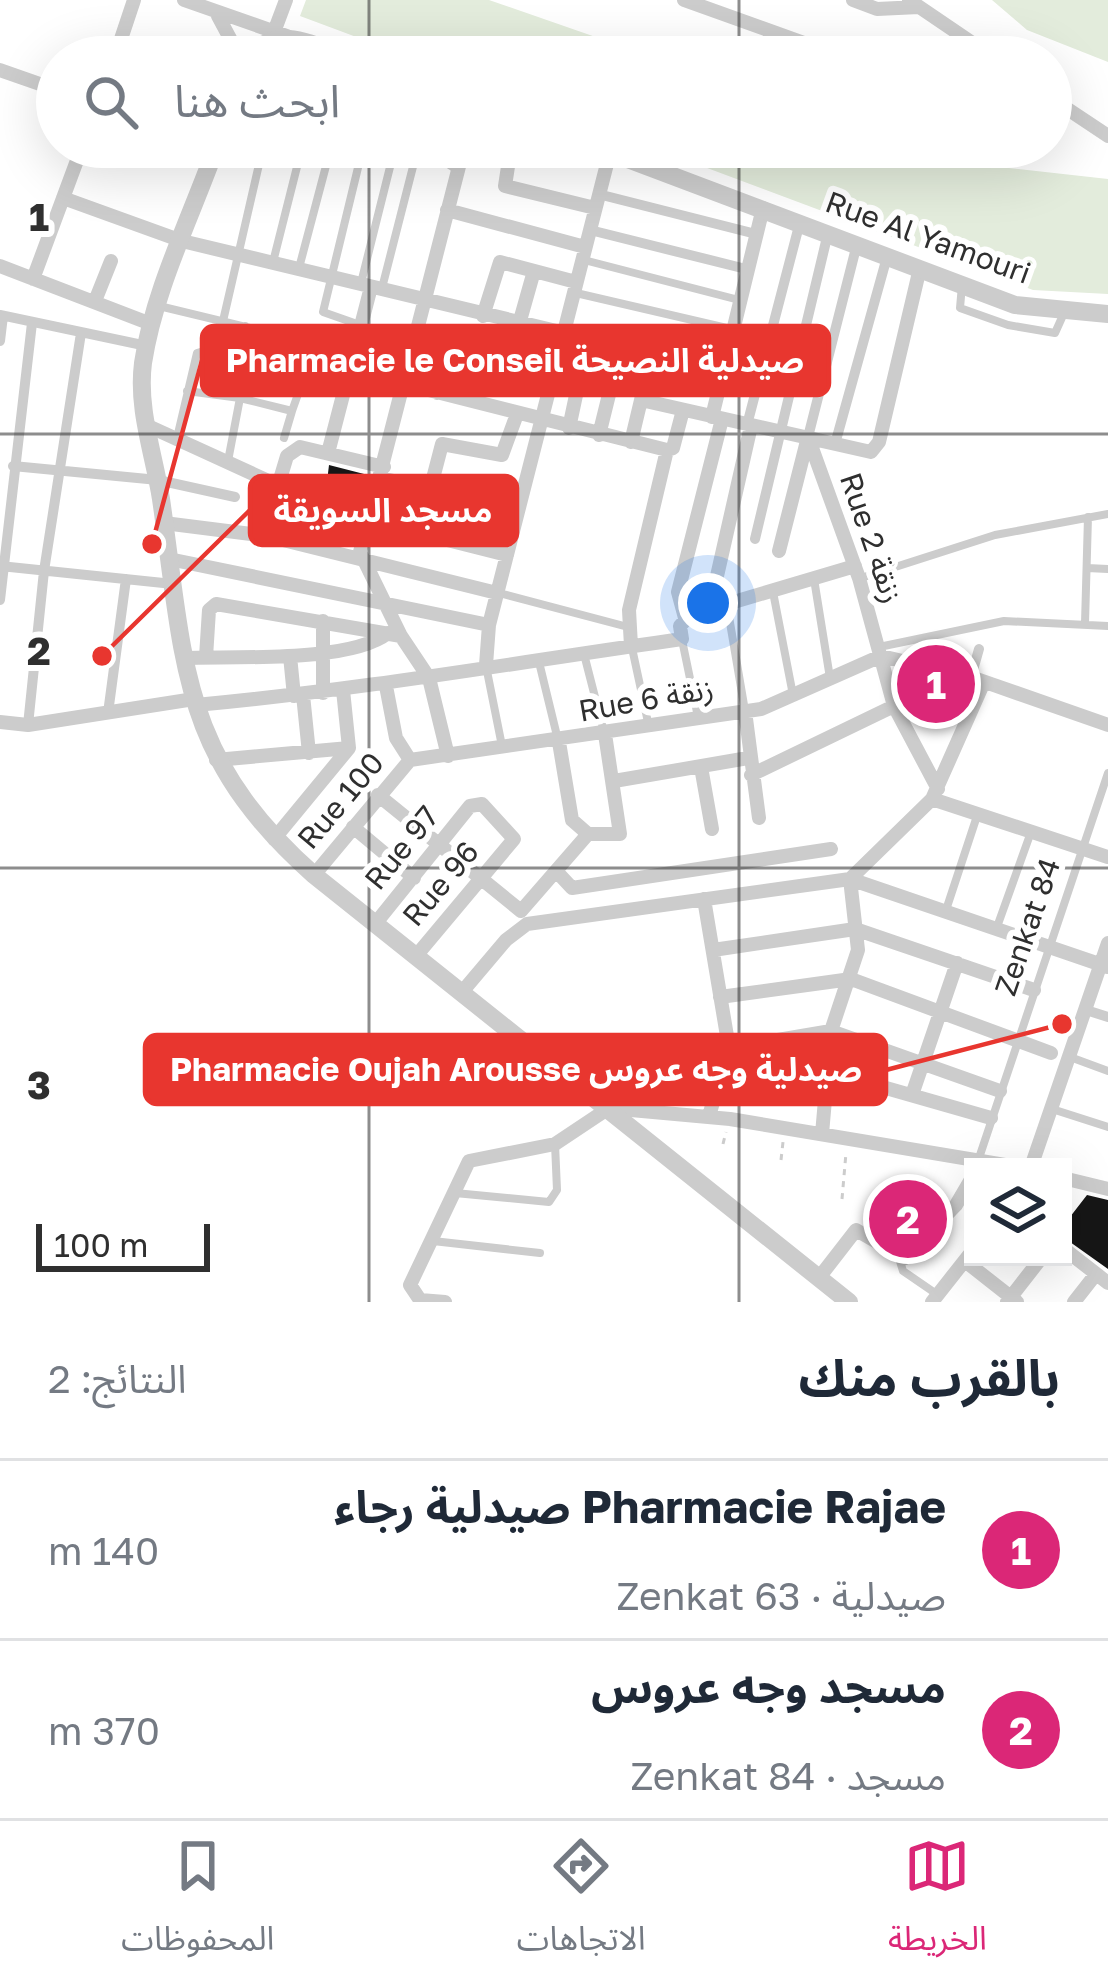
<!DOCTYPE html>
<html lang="ar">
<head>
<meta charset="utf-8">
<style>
	:root { --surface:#fff; --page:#f2f2f3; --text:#1f2937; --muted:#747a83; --line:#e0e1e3; --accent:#db2777 }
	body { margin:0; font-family:"Golos Text","Noto Sans Arabic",sans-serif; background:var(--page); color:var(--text); direction:rtl }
	.controls { position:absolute; right:36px; bottom:36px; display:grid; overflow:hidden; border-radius:0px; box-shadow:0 12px 48px #0002 }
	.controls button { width:108px; height:108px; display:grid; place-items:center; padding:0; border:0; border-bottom:3px solid var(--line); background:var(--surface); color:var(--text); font:60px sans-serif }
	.scale { position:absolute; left:36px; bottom:30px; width:174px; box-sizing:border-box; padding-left:12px; border:6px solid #2f2f2f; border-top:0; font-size:33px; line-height:42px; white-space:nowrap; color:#2f2f2f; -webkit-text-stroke:9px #fff; paint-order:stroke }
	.you { position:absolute; left:708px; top:603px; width:42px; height:42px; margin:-30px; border:9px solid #fff; border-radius:50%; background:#1a73e8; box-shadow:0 0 0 18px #1a73e833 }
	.badge { display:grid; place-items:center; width:78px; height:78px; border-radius:50%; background:var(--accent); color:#fff; font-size:39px; font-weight:700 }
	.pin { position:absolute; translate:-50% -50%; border:6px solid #fff; box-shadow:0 3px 12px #0006 }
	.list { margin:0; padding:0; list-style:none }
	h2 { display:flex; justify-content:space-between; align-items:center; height:156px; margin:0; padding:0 48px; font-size:51px }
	h2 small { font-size:39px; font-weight:400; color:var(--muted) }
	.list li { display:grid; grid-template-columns:78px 1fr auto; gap:36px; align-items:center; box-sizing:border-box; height:180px; padding:0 48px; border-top:3px solid var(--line) }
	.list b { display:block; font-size:45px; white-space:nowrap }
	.list p { margin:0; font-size:39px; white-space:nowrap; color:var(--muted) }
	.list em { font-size:39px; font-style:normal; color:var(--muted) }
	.icon { flex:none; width:66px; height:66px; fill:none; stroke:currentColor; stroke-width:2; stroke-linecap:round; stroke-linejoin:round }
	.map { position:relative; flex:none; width:1108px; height:1302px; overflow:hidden; direction:ltr }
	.search { position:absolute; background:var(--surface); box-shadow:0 12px 48px #0002; left:36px; right:36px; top:36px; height:132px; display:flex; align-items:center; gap:30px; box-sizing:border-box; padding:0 42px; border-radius:66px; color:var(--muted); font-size:45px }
	.sheet { height:516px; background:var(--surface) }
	nav { display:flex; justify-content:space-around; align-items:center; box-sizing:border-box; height:168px; border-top:3px solid var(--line); background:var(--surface); font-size:33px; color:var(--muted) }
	nav a { display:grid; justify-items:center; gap:6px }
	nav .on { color:var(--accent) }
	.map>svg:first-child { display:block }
</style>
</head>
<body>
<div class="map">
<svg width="1108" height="1302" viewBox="0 0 1108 1302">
	<rect width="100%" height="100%" fill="#fff"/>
	<path fill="#e3ecdc" d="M 306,0 L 489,0 L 653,57 L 410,57 L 300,16 Z
		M 992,0 L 1108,0 L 1108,62 L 1027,30 Z
		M 651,147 L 912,147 L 956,162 L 1108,179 L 1108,294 L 1033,290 Z"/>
	<path fill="#161616" d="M 329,465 L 368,475 L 362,499 L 326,490 Z
		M 1087,1195 L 1108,1200 L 1108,1269 L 1063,1237 L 1063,1226 Z
		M 874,1200 L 895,1205 L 923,1223 L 903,1244 L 864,1222 Z"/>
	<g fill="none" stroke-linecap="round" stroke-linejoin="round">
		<path stroke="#ccc" stroke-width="3" stroke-dasharray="6 6" stroke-linecap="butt" d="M 723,1144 L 726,1132
			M 781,1160 L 783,1142
			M 842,1199 L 846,1153"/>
		<path stroke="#ccc" stroke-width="8" d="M 398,147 L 434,155 L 457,170
			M 584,260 L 739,300
			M 273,262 L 302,147
			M 299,268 L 331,147
			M 361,283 L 395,147
			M 962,285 L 960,308 L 1008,325 L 1055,333 L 1064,313
			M 382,288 L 417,151
			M 576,293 L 731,329
			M 159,306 L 259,330
			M 223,321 L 263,147
			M 360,325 L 323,312 L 363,147
			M 187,391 L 240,398 L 254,367 L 307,367
			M 177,438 L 197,353 L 207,350 L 242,360 L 245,326
			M 284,438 L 292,411
			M 228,461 L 240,398 L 292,411 L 308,366 L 349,369
			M 1087,568 L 1108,569
			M 861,578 L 995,535 L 1108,514
			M 814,579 L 830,678
			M 773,592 L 793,695
			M 499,593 L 628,627
			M 727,605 L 745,711
			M 1085,623 L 1088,517
			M 682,640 L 698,717
			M 879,647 L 1004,621 L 1108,626
			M 632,648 L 649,727
			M 585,658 L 604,732
			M 539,662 L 558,740
			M 486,666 L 502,746
			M 946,910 L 977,816
			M 997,927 L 1031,832
			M 1070,1057 L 1108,1071
			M 1052,1109 L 1108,1127
			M 979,1158 L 1108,773
			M 455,1193 L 549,1202 L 557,1190 L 555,1144
			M 433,1241 L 540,1253
			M 899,1258 L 903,1271 L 938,1295"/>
		<path stroke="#ccc" stroke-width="10" d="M 598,194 L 756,234
			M 590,230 L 746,269
			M 0,315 L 147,346
			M 0,341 L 3,316
			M 747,425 L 800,222
			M 808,437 L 857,244
			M 835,444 L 887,257
			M 13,466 L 158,480 L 235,497
			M 755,539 L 828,233
			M 0,566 L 173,584
			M 0,600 L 32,323
			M 971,677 L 979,649
			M 108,713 L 126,579
			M 28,725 L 44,571 L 81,333
			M 1086,1010 L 1108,1017
			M 719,1089 L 827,1100"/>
		<path stroke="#ccc" stroke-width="14" d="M 184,0 L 287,36
			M 684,0 L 843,57
			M 853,0 L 877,9 L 919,7
			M 909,0 L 993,57
			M 218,16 L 240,57
			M 274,32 L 286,0
			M 115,57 L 134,0
			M 0,70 L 57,90
			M 1051,98 L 1108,136
			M 511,147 L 505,186 L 595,208
			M 63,198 L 182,241 L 723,371
			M 447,210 L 585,247
			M 0,266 L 151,324
			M 33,279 L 82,147
			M 95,301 L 111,261
			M 483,316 L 500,262 L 576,282
			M 653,353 L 641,400 L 871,452 L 879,442 L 920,268
			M 405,384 L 667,450 L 673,448 L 683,410
			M 437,393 L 450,356 L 508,363 L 534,271
			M 712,417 L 763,208
			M 146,425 L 297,494 L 370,513
			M 569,428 L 588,339
			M 599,435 L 621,346
			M 808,437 L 859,578 L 894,706 L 938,789
			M 631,442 L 641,400
			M 328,453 L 371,287
			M 381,478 L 518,511
			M 278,486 L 287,456 L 300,447 L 384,467
			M 430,490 L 442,444 L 502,455 L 517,414
			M 368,520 L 507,555
			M 164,523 L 267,536 L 497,593
			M 779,551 L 808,437
			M 169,559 L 489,625
			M 710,607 L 751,426
			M 685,618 L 678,592 L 722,419
			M 323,621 L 323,693
			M 631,646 L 629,610 L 667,450
			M 290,656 L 294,696
			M 881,656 L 971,677 L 1108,725
			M 206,657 L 209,610 L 216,604 L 401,636
			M 184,658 C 233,656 350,663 388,633
			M 486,665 L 489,625 L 610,152
			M 386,686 L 396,738 L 410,760
			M 303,695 L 309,753
			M 196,705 C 359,690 520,662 682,639 L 680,626 L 690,615 L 855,566
			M 745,711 L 759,818
			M 0,722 L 28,725 L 194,699
			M 559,742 L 572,820 L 588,834
			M 448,756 L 429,678 L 401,636 L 360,552 L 464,147
			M 216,760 L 349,748
			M 410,760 L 761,709 L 881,656
			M 701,767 L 712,829
			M 751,775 L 894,706
			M 614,781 L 748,758
			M 378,795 L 521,911 L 588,834 L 620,834 L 605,734
			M 932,799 L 1108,857
			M 353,827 L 414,878
			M 274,839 L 349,748 L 343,690
			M 557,872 L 572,888 L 831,849
			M 314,875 L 410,760
			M 704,899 L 729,1048 L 709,1116
			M 375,924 L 470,806 L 482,804 L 514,839 L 416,956
			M 713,950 L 855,929 L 1034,990
			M 462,992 L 506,940 L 527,924 L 850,879 L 1108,967
			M 720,997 L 851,979 L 1051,1053
			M 729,1048 L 831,1031 L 1000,1091
			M 830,1072 L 991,1118
			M 913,1092 L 957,963
			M 822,1134 L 831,1031 L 858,950 L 850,879 L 932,799 L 984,682
			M 1031,1167 L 1108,943
			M 1063,1178 L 1108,1189
			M 1063,1248 L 1108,1283
			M 965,1261 L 1017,1302
			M 818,1279 L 856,1230 L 905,1258 L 956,1205 L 973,1176
			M 445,1302 L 420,1300 L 410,1285 L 469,1161 L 555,1144 L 609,1108 L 730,1119 L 1017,1167
			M 932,1302 L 973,1250
			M 1007,1302 L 1042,1257
			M 1074,1302 L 1096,1274"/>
		<path stroke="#ccc" stroke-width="18" d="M 250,57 C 277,23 313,45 346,57
			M 216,147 C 191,217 154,290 143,363 C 137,409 154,454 161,499 C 185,665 180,756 314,875 L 849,1302
			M 596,147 L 1015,305 L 1108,314"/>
	</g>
	<path fill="none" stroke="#2f2f2f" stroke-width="3" stroke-opacity="0.55" d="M 369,0 L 369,57M 739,0 L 739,57M 369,147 L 369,1302M 739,147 L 739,1302M 0,434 L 1108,434M 0,868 L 1108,868"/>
	<g text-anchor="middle" stroke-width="12" stroke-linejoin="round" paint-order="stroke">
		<g font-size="30" fill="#2f2f2f" stroke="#fff">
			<text transform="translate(928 238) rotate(20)" y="10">Rue Al Yamouri</text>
			<text transform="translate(871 538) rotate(71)" y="10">Rue 2 زنقة</text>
			<text transform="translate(646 700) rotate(-10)" y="10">Rue 6 زنقة</text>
			<text transform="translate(341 801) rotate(-50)" y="10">Rue 100</text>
			<text transform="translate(402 848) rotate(-51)" y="10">Rue 97</text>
			<text transform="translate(441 884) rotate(-50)" y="10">Rue 96</text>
			<text transform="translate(1028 927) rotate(-71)" y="10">Zenkat 84</text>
		</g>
	</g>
	<g font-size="39" text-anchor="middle" font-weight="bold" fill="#2f2f2f" stroke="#fff" stroke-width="12" stroke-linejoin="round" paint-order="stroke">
		<text x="39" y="231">1</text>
		<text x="39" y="665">2</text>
		<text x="39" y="1099">3</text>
	</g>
	<path fill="none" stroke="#e8362f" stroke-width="4.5" d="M152 544L202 360M102 656L250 510M1062 1024L886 1070"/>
	<g fill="#e8362f" stroke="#fff" stroke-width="4.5">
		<circle cx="152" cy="544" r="12"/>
		<circle cx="102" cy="656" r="12"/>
		<circle cx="1062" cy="1024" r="12"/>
	</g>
	<g fill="#e8362f" stroke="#e8362f" stroke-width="4.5">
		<rect x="202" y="326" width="627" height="69" rx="12"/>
		<rect x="250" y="476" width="267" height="69" rx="12"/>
		<rect x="145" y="1035" width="741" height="69" rx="12"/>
	</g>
	<g font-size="33" text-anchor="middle" font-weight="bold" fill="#fff">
		<text x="515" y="372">Pharmacie le Conseil صيدلية النصيحة</text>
		<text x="383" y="522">مسجد السويقة</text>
		<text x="516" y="1081">Pharmacie Oujah Arousse صيدلية وجه عروس</text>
	</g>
</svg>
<div class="controls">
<button><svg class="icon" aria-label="layers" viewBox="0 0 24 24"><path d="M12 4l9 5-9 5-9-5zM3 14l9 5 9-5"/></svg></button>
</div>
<div class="scale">100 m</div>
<div class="you"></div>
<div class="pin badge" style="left:936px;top:684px">1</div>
<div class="pin badge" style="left:908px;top:1219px">2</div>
<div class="search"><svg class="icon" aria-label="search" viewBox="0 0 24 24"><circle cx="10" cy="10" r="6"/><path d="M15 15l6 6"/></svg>ابحث هنا</div>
</div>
<section class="sheet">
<h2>بالقرب منك<small>النتائج: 2</small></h2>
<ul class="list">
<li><span class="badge">1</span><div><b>Pharmacie Rajae صيدلية رجاء</b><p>صيدلية · Zenkat 63</p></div><em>140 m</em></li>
<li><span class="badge">2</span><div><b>مسجد وجه عروس</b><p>مسجد · Zenkat 84</p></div><em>370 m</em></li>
</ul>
</section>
<nav>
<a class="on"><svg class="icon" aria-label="map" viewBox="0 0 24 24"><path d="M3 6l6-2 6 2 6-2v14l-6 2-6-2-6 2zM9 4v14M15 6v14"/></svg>الخريطة</a>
<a><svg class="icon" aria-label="directions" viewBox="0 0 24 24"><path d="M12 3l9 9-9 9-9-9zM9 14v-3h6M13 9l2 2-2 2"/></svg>الاتجاهات</a>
<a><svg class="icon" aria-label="saved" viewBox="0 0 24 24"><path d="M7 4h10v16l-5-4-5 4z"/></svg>المحفوظات</a>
</nav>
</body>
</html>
